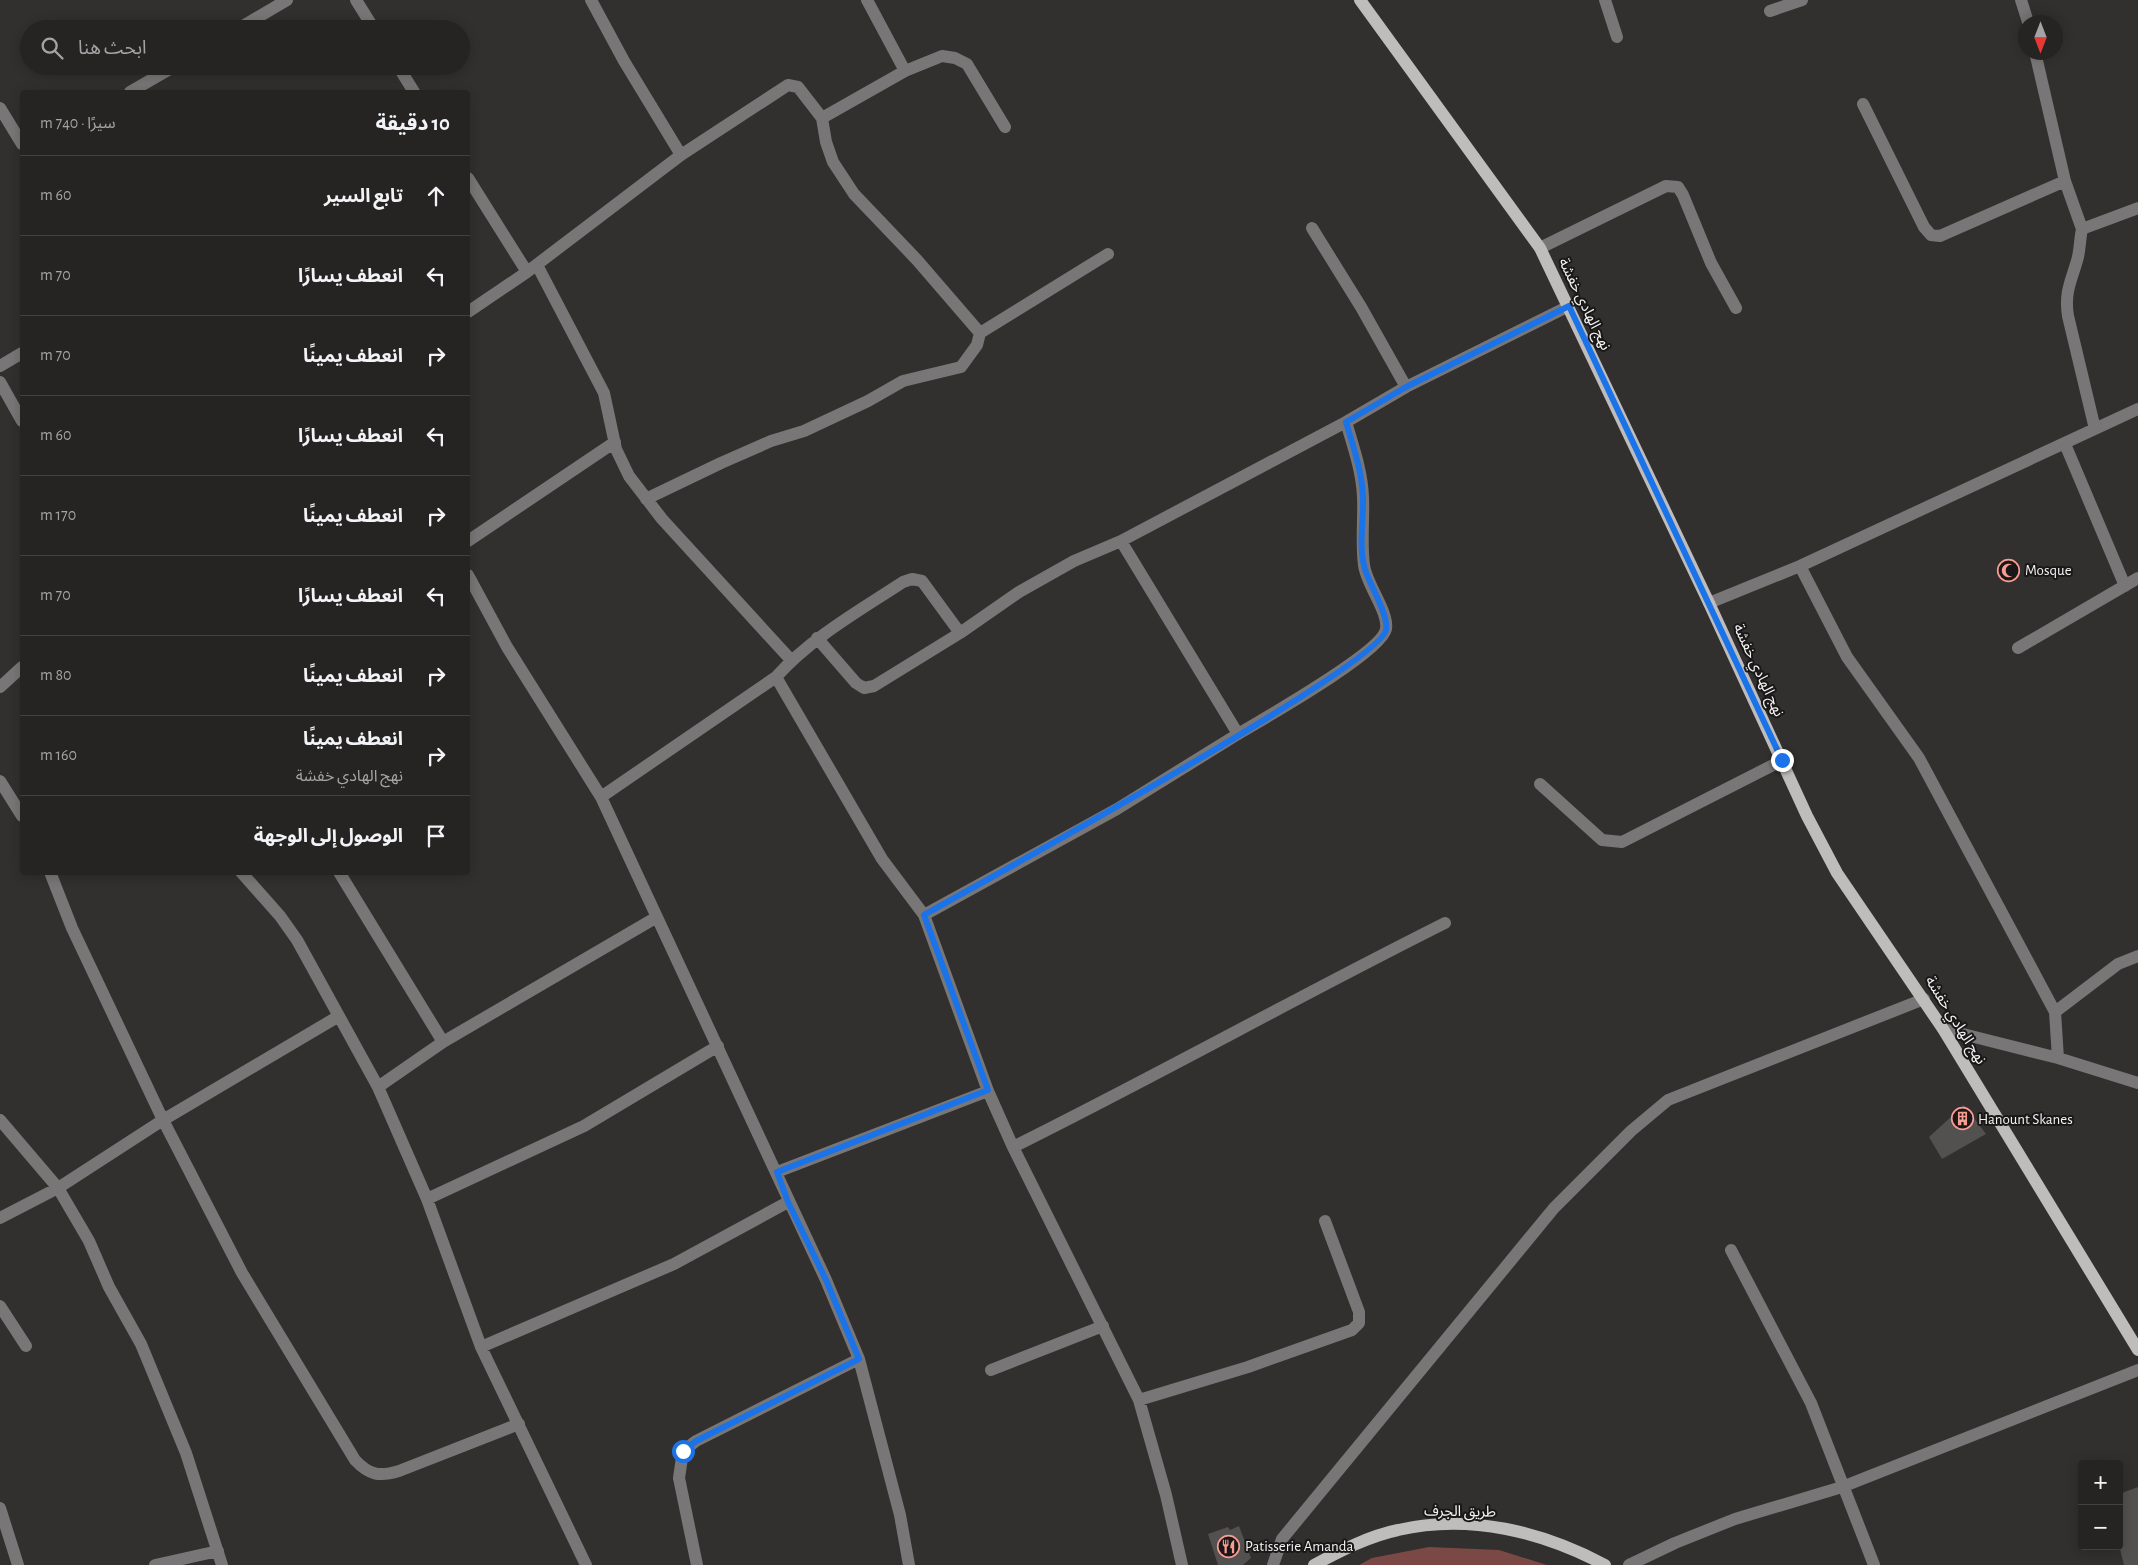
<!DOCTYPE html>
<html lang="ar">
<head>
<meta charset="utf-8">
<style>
	:root { --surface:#262323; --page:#2e2b2b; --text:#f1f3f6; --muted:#a4a4a6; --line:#424041 }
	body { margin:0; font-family:"Alegreya Sans","Noto Sans Arabic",sans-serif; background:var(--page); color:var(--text); direction:rtl }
	.controls { position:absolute; right:15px; bottom:15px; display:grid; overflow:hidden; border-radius:5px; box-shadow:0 2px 12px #0003 }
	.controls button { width:45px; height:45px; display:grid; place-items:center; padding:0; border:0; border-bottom:1px solid var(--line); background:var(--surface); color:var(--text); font:25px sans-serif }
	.compass { position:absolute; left:2018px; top:15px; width:45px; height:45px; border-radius:50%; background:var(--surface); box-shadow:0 2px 12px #0003; rotate:180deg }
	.stop { position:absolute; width:15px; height:15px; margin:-11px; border:4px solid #1a73e8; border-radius:50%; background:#fff }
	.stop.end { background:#1a73e8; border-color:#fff; box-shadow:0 1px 5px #0008 }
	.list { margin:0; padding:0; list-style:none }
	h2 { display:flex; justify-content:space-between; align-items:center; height:65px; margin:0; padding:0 20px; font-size:21px }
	h2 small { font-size:16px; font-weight:400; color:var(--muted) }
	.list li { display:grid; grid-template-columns:32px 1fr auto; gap:15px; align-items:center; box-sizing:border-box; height:80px; padding:0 20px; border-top:1px solid var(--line) }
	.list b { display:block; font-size:19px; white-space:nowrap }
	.list p { margin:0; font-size:16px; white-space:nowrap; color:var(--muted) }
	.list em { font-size:16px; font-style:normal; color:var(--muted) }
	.icon { flex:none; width:28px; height:28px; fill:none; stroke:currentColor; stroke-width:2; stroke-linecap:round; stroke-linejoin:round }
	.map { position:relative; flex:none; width:2138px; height:1565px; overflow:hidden; direction:ltr }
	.search { position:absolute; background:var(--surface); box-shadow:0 2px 12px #0003; left:20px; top:20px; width:450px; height:55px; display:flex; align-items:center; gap:12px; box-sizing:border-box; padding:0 18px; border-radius:28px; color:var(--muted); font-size:19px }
	.panel { position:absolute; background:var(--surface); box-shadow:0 2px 12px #0003; left:20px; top:90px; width:450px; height:785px; border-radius:5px; direction:rtl }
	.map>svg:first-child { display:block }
</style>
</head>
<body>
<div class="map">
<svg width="2138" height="1565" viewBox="0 0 2138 1565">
	<rect width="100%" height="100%" fill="#322f2f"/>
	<path fill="#7a4945" d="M 1429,1547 L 1499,1550 L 1547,1565 L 1359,1565 L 1372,1558 Z"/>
	<path fill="#535050" d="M 1964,1105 L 1986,1134 L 1942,1159 L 1929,1137 Z
		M 2138,1487 L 2138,1565 L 2124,1565 L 2119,1545 L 2119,1494 Z
		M 1239,1526 L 1251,1558 L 1243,1565 L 1218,1565 L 1208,1534 L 1228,1527 L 1230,1530 Z"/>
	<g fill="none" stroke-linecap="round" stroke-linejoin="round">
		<path stroke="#787676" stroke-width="12" d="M 356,0 L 374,29
			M 591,0 L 624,61 L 681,155
			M 867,0 L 905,71
			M 1605,0 L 1617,37
			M 2021,0 L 2028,22
			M 1770,11 L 1802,0
			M 238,29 L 287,0
			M 2035,52 L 2065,181 L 2082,229
			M 398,66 L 414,92
			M 130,92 L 175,66
			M 1863,104 L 1924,227 L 1931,235 L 1940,236 L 2065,181
			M 0,108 L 22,144
			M 822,118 L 826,142 L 833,162 L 854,194 L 917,260 L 980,333 L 1108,254
			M 468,178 L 527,272
			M 1312,228 L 1361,307 L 1406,387
			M 1540,248 L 1666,186 L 1678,187 L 1683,195 L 1711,263 L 1736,308
			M 537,265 L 604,393 L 616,449 L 629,476 L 662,519 L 791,660
			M 468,312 L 527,272 L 681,155 L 788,85 L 798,87 L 822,118 L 905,71 L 942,56 L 955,58 L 967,64 L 1005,127
			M 0,366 L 22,353
			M 0,382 L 22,421
			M 2095,429 L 2068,316 C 2064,291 2072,280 2078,257 C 2080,248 2080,238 2082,229 L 2138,208
			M 2065,444 L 2125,586
			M 646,499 L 721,463 L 771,441 L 804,431 L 868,401 L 903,381 L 961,367 L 977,345 L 980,333
			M 468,541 L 615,442
			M 1800,566 L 1847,657 L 1919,758 L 2055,1012
			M 468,575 L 507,647 L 601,797 L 826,1280 L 859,1359 L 900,1515 L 909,1565
			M 1709,603 L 1800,566 L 2138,409
			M 817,638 L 856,683 L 864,688 L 874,686 L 960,633 L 1019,592 L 1074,561 L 1121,541 L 1346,422 L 1406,387 L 1569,306
			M 2018,648 L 2138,578
			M 776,677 L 882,859 L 924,915 L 988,1091 L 1013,1147 L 1139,1400 L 1166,1495 L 1182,1565
			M 0,687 L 22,667
			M 1238,734 C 1263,719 1382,652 1386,629 C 1389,612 1366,584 1364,565 C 1361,542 1364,519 1363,497 C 1362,471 1353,446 1346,422
			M 0,781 L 22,816
			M 1540,784 L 1602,840 L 1622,842 L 1783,760
			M 601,797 L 776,677 C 812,637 859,611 903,582 L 912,579 L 922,581 L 960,633
			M 50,872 L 72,928 L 163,1120 L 242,1273 L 355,1460 C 369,1475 379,1477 399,1471 L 519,1424
			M 241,872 L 280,916 L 297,940 L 378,1087 L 427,1199 L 481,1347 L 586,1565
			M 339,872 L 443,1042
			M 924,915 L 1117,809 L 1238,734 L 1121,541
			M 1943,1029 L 2058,1058 L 2138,1083
			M 2058,1058 L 2055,1012 L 2118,964 L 2138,956
			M 378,1087 L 443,1042 L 657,917
			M 0,1120 L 58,1188 L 89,1241 L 109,1287 L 141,1344 L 186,1453 L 222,1565
			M 1013,1147 C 1158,1075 1299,996 1445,923
			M 777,1172 L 988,1091
			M 427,1199 L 584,1126 L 718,1046
			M 0,1218 L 58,1188 L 163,1120 L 339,1016
			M 1731,1250 L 1811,1403 L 1874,1565
			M 0,1306 L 26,1346
			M 481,1347 L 674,1264 L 788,1202
			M 991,1370 L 1103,1326
			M 1139,1400 L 1248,1367 L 1352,1330 L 1359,1323 L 1359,1312 L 1325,1221
			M 0,1508 L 18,1565
			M 155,1565 L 218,1551
			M 697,1565 L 679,1478 L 683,1451 L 696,1441 L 859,1359
			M 1273,1565 L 1282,1539 L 1554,1208 L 1631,1131 L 1668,1100 L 1924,999
			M 1629,1565 L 1675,1543 L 1735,1519 L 1842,1487 L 2138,1370"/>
		<path stroke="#bfbcbc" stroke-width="12" d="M 1360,0 L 1540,248 L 1709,603 L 1807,816 L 1837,873 L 1943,1029 L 2138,1350
			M 1314,1565 C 1340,1551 1369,1536 1398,1530 C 1469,1513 1543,1532 1605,1565"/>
	</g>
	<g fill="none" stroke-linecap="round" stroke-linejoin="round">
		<path stroke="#1a73e8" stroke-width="6" d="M 683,1451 L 696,1441 L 859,1359 L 826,1280 L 788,1202 L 777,1172 L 988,1090 L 924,915 C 980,883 1379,666 1386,630 C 1389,615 1369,584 1365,569 C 1358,546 1364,520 1363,497 C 1362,471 1353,446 1346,422 L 1406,387 L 1569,306 L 1782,760"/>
	</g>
	<defs>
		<symbol id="mosque-ring" viewBox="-11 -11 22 22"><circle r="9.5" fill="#191717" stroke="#f59c93" stroke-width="1.5"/><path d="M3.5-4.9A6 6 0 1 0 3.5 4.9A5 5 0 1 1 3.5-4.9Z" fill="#f59c93"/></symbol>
		<symbol id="building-ring" viewBox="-11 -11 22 22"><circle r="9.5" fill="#191717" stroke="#f59c93" stroke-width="1.5"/><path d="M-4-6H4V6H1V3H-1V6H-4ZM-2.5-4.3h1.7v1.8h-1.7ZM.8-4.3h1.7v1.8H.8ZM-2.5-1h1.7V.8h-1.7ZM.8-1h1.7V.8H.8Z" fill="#f59c93"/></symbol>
		<symbol id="restaurant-ring" viewBox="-11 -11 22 22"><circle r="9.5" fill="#191717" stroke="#f59c93" stroke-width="1.5"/><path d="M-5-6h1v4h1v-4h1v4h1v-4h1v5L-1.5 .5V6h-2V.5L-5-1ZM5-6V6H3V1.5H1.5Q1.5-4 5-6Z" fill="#f59c93"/></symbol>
	</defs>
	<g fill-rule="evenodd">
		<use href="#mosque-ring" x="1996" y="558" width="25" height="25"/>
		<use href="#building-ring" x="1950" y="1106" width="25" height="25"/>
		<use href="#restaurant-ring" x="1216" y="1534" width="25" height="25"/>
	</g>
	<g text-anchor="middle" stroke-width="4" stroke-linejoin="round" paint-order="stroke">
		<g font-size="15" fill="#f4f2f2" stroke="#191717">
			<text transform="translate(1585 304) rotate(64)" y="5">نهج الهادي خفشة</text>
			<text transform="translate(1759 670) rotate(65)" y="5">نهج الهادي خفشة</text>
			<text transform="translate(1956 1020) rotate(58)" y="5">نهج الهادي خفشة</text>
			<text transform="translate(1460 1511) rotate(1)" y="5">طريق الجرف</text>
		</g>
		<g font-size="15" fill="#f4f2f2" stroke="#191717" text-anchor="start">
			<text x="2025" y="575">Mosque</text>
			<text x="1978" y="1124">Hanount Skanes</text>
			<text x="1245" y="1551">Patisserie Amanda</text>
		</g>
	</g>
</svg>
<div class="controls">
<button>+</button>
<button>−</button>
</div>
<svg class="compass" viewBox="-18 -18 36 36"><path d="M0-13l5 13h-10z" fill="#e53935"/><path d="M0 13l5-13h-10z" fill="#a4a4a6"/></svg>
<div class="stop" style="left:683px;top:1451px"></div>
<div class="stop end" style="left:1782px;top:760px"></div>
<div class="search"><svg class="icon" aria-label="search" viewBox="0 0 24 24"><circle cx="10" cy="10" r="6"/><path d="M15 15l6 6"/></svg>ابحث هنا</div>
<section class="panel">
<h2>10 دقيقة<small>سيرًا · 740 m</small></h2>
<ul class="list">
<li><svg class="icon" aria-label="ahead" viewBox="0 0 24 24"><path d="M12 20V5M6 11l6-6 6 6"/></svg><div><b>تابع السير</b></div><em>60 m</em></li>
<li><svg class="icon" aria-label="left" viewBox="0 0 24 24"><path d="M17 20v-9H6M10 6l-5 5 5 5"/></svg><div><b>انعطف يسارًا</b></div><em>70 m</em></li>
<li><svg class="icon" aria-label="right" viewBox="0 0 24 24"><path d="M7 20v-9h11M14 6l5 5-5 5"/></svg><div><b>انعطف يمينًا</b></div><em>70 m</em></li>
<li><svg class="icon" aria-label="left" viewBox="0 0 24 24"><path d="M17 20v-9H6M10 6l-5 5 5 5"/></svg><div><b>انعطف يسارًا</b></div><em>60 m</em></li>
<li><svg class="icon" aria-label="right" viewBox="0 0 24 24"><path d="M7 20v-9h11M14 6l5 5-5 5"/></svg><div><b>انعطف يمينًا</b></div><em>170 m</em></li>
<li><svg class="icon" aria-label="left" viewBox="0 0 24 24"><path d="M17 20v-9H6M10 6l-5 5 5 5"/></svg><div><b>انعطف يسارًا</b></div><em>70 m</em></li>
<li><svg class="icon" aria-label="right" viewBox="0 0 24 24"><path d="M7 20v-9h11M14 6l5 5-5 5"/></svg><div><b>انعطف يمينًا</b></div><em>80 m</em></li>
<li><svg class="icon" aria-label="right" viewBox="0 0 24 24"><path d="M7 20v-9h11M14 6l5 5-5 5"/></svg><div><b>انعطف يمينًا</b><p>نهج الهادي خفشة</p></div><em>160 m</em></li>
<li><svg class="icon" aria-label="arrive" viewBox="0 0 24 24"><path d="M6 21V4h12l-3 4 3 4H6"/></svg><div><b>الوصول إلى الوجهة</b></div></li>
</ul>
</section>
</div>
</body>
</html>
